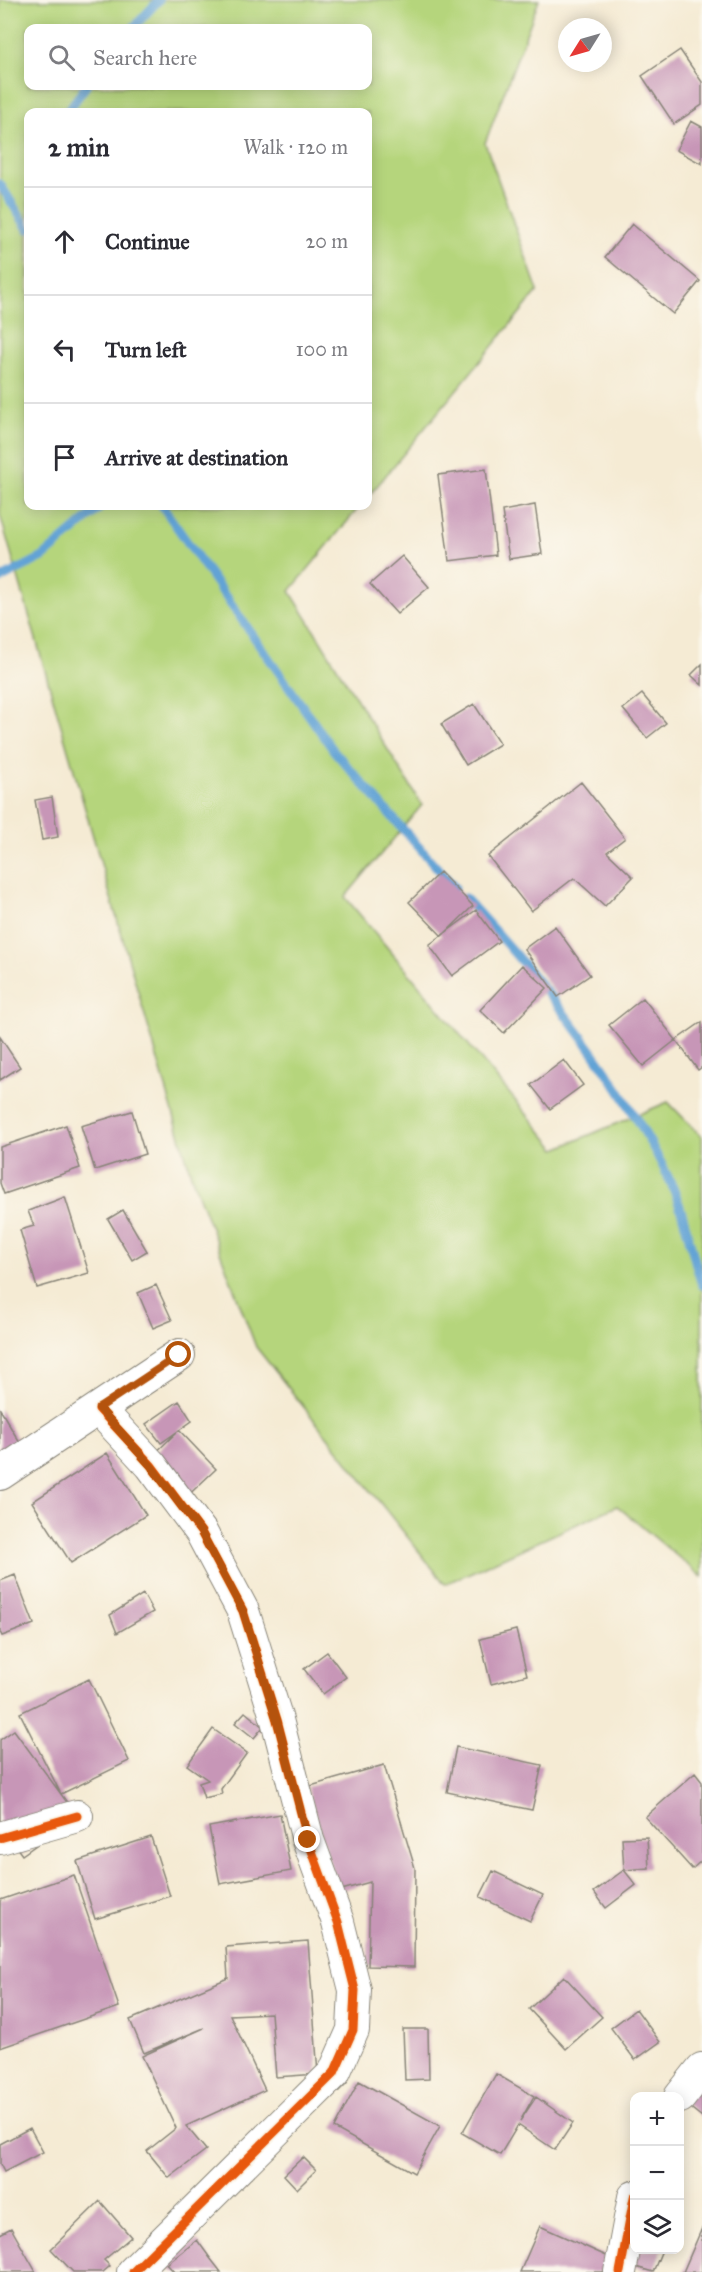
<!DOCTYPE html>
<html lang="en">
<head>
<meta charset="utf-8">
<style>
	:root { --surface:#fff; --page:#f2f2f3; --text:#2b2b33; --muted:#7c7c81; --line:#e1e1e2 }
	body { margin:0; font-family:"IM FELL Great Primer",serif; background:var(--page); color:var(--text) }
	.controls { position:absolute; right:18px; bottom:18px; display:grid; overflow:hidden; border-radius:12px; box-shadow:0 3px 15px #0003 }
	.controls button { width:54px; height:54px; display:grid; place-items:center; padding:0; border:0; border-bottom:2px solid var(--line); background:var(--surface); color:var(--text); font:30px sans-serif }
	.compass { position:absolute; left:558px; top:18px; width:54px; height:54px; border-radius:50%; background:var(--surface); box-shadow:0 3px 15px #0003; rotate:233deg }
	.stop { position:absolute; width:18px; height:18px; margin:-14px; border:4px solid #b45309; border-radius:50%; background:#fff }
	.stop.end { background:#b45309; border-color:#fff; box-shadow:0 2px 6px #0008 }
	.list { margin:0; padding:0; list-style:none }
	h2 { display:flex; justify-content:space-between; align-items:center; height:78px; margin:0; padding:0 24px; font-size:26px }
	h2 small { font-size:20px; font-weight:400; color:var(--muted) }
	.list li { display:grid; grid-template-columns:39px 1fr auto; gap:18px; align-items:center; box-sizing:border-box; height:108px; padding:0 24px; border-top:2px solid var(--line) }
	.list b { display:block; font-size:22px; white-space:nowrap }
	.list em { font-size:20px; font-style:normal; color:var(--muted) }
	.icon { flex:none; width:33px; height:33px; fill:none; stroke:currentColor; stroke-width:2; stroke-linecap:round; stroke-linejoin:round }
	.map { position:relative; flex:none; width:702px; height:2272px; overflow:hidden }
	.search { position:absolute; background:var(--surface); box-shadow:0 3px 15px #0003; left:24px; top:24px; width:348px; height:66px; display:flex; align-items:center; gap:15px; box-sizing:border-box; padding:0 21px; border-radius:12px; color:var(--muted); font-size:22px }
	.panel { position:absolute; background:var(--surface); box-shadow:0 3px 15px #0003; left:24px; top:108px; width:348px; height:402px; border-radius:12px }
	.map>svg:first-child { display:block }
</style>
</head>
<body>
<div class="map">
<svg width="702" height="2272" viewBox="0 0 702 2272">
	<rect width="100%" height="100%" fill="#fbf7ec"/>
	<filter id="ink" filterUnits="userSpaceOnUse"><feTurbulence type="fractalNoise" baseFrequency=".0167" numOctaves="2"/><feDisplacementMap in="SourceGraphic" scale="12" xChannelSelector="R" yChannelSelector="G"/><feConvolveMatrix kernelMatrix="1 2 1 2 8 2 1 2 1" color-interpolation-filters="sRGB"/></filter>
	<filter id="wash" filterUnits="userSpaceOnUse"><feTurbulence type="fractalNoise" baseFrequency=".008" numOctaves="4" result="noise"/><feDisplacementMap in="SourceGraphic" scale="24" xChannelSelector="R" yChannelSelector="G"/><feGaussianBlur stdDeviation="1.35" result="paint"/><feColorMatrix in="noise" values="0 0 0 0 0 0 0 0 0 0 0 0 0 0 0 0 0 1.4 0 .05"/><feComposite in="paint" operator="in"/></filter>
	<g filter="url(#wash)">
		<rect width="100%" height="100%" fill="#f5ebd4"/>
		<path fill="#b5d57c" stroke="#68784c" stroke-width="1.5" fill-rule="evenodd" d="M 0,0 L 539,0 L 485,143 L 538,291 L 368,497 L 368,112 L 28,112 L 28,506 L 360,506 L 290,591 L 422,805 L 345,897 L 556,1149 L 668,1102 L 702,1137 L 702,1577 L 617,1506 L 445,1584 L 256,1347 L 192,1178 L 0,515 ZM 28,28 L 368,28 L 368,86 L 28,86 Z"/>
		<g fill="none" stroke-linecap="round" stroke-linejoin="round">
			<path stroke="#62a3d5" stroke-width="9" d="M 133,28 L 159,0
				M 67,112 L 86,86
				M 0,184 L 28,229
				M 162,506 L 334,751 L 455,888
				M 0,579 L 43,557 L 102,506
				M 465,898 C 544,984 619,1074 670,1181 C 685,1213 691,1251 702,1285"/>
		</g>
		<g id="blocks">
			<path fill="#c796b7" d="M 680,50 L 702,82 L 702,105 L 674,124 L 642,76 Z
				M 691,121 L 702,127 L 702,164 L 676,150 Z
				M 632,224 L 700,281 L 673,314 L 605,257 Z
				M 486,469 L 496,555 L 449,561 L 438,475 Z
				M 535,505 L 542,554 L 509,559 L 502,511 Z
				M 402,556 L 429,587 L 397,614 L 370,584 Z
				M 702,664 L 702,685 L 691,675 Z
				M 642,694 L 666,723 L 647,738 L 623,709 Z
				M 474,704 L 500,744 L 466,765 L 441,724 Z
				M 581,782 L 625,838 L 607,852 L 633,877 L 605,906 L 574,878 L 531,911 L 488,856 Z
				M 52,797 L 58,837 L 42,840 L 35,800 Z
				M 440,872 L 473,906 L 442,936 L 409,902 Z
				M 476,910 L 499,941 L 452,976 L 429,945 Z
				M 555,926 L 590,975 L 558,997 L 524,949 Z
				M 522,965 L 547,988 L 504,1033 L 480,1010 Z
				M 643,998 L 676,1040 L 702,1022 L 702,1067 L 698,1070 L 676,1040 L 643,1066 L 609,1025 Z
				M 0,1037 L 20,1067 L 0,1080 Z
				M 564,1060 L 583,1085 L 550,1109 L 531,1085 Z
				M 132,1111 L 145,1154 L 95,1170 L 81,1126 Z
				M 66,1125 L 80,1168 L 4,1194 L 0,1183 L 0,1147 Z
				M 65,1197 L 89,1273 L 37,1288 L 20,1230 L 34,1226 L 28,1211 Z
				M 123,1210 L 147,1251 L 132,1260 L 108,1219 Z
				M 156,1285 L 172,1320 L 153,1328 L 138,1293 Z
				M 179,1401 L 192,1421 L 161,1443 L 146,1424 Z
				M 0,1409 L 28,1457 L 0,1473 Z
				M 179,1430 L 216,1469 L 179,1504 L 143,1465 Z
				M 107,1453 L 146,1515 L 71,1563 L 32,1502 Z
				M 15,1575 L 34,1624 L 2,1636 L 0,1632 L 0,1581 Z
				M 143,1594 L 153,1612 L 117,1633 L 110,1615 Z
				M 516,1630 L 527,1675 L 491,1684 L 480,1639 Z
				M 327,1652 L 346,1677 L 323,1694 L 304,1669 Z
				M 89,1679 L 129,1761 L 61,1794 L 20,1713 Z
				M 245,1712 L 263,1727 L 254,1738 L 235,1723 Z
				M 213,1729 L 247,1753 L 221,1789 L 222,1794 L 204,1798 L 199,1783 L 208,1780 L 187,1765 Z
				M 14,1730 L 77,1816 L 22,1855 L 0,1825 L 0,1740 Z
				M 456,1747 L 542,1765 L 532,1810 L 447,1792 Z
				M 384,1765 L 415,1868 L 414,1967 L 368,1966 L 370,1882 L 338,1891 L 307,1787 Z
				M 695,1773 L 702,1782 L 702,1860 L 692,1869 L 645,1817 Z
				M 280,1814 L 291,1871 L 220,1884 L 209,1827 Z
				M 151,1837 L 170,1896 L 95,1919 L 77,1861 Z
				M 647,1837 L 649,1868 L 624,1870 L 622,1838 Z
				M 624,1870 L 636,1885 L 606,1908 L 594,1892 Z
				M 493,1871 L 543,1895 L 530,1921 L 480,1897 Z
				M 74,1875 L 119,2007 L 0,2048 L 0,1900 Z
				M 308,1941 L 318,2074 L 276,2077 L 271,2013 L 230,2015 L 265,2090 L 186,2126 L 206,2150 L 169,2178 L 147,2151 L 176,2128 L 142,2056 L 204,2028 L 144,2053 L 130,2020 L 228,1978 L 226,1947 Z
				M 564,1976 L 602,2017 L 566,2049 L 529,2009 Z
				M 636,2009 L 660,2042 L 635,2060 L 611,2028 Z
				M 403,2029 L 428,2029 L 429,2079 L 405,2080 Z
				M 702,2073 L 702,2117 L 682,2101 Z
				M 496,2074 L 534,2096 L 520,2121 L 536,2097 L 573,2123 L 555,2150 L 518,2125 L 500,2155 L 462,2133 Z
				M 359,2081 L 440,2126 L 414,2173 L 334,2128 Z
				M 30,2128 L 43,2152 L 4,2172 L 0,2164 L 0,2144 Z
				M 303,2157 L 316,2170 L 297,2189 L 284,2175 Z
				M 100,2201 L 131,2237 L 104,2260 L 110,2266 L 103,2272 L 73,2272 L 51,2249 Z
				M 540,2226 L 622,2263 L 618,2272 L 520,2272 Z
				M 11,2228 L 36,2272 L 0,2272 L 0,2234 Z
				M 702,2228 L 702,2272 L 683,2272 Z
				M 197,2240 L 210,2258 L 221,2272 L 174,2272 L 167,2264 Z
				M 638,2250 L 662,2250 L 653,2272 L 632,2266 Z"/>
		</g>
	</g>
	<g filter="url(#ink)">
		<use href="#blocks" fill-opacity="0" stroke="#888478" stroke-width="1.5"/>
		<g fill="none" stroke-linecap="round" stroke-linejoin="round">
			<defs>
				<path id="minor" d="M 99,1409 L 151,1465 L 201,1532 L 243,1611 L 277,1720 L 308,1840 L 338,1922 L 355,1990 L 353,2030 L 334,2073 L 133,2272
					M 0,1474 L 179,1355
					M 0,1838 L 77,1816
					M 680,2097 L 702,2069
					M 620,2272 L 634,2197"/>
			</defs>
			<use href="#minor" stroke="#888478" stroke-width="34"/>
			<use href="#minor" stroke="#fff" stroke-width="32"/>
			<defs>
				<path id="cycleway" d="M 99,1409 L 151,1465 L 201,1532 L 243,1611 L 277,1720 L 308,1840 L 338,1922 L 355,1990 L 353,2030 L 334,2073 L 133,2272
					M 0,1838 L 77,1816
					M 620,2272 L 634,2197"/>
			</defs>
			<use href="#cycleway" stroke="#fbf7ec" stroke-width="13"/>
			<use href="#cycleway" stroke="#e8590c" stroke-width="9"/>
		</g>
	</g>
	<g fill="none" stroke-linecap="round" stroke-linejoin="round" filter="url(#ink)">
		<path stroke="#b45309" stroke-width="8" d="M 179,1355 L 99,1408 L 151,1466 L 201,1532 L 243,1611 L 277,1720 L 308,1840"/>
	</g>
</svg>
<div class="controls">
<button>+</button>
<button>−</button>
<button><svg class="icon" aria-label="layers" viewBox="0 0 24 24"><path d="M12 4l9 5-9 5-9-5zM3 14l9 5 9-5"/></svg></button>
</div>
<svg class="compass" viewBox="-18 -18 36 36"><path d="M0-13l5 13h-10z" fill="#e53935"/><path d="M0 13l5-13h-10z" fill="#7c7c81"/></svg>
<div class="stop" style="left:179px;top:1355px"></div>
<div class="stop end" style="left:308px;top:1840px"></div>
<div class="search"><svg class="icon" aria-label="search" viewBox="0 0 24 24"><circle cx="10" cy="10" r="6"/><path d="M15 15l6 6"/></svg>Search here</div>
<section class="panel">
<h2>2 min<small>Walk · 120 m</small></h2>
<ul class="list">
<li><svg class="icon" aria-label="ahead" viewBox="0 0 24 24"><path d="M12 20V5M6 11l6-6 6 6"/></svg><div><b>Continue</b></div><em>20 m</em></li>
<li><svg class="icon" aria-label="left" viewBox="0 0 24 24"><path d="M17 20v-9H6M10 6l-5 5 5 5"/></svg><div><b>Turn left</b></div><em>100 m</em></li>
<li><svg class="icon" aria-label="arrive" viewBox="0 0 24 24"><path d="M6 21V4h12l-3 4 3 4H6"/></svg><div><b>Arrive at destination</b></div></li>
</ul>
</section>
</div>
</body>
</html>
